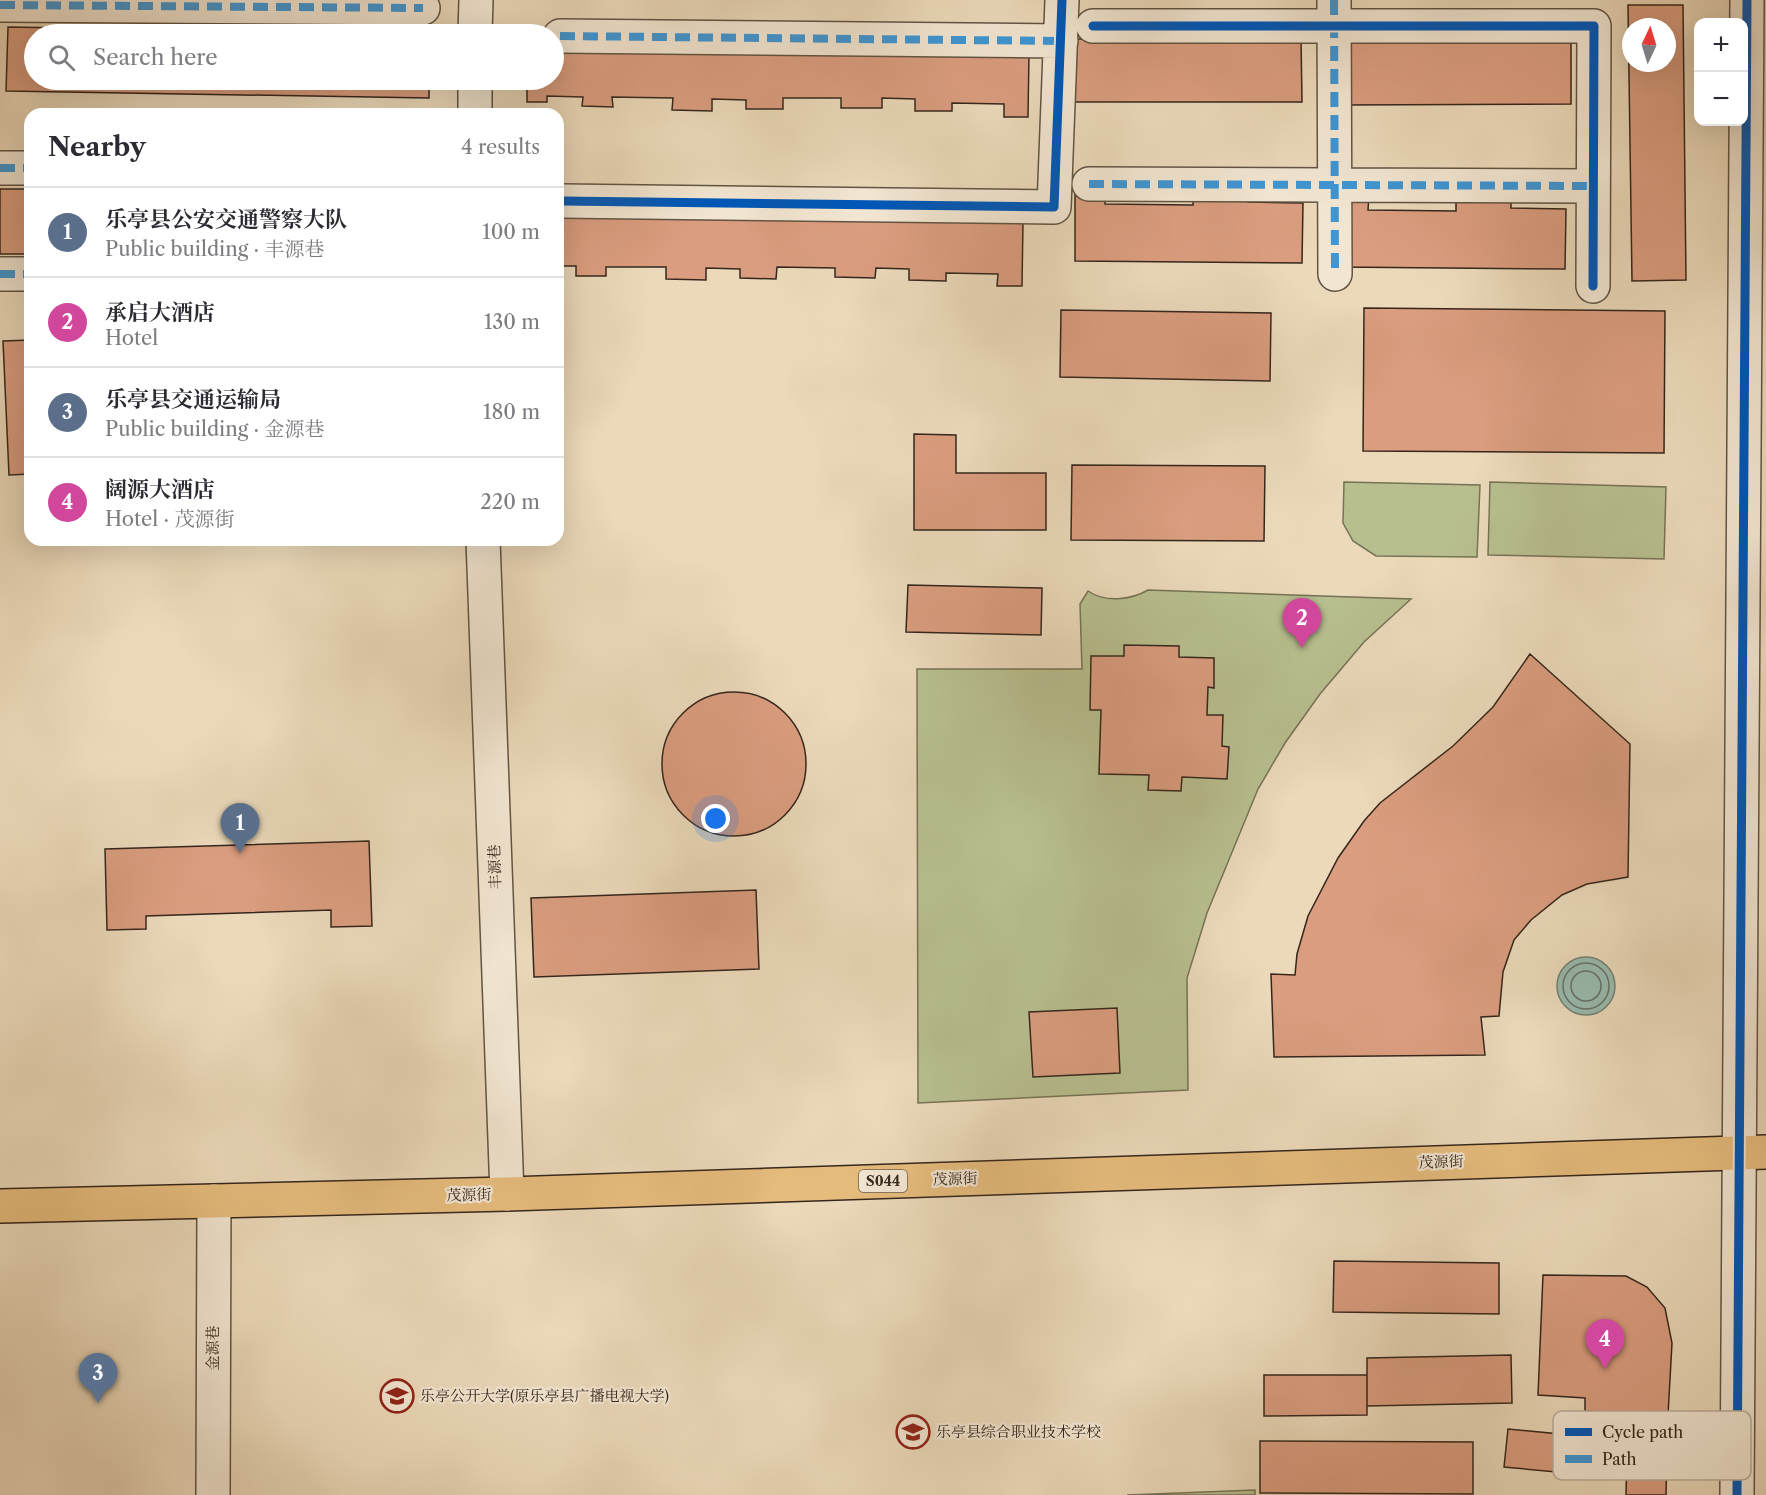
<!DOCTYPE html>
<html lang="en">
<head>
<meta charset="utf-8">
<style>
	:root { --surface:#fff; --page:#f7f7f7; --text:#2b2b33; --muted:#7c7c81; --line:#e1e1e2; --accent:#0f766e }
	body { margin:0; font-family:"Libre Caslon Text","Noto Serif SC",serif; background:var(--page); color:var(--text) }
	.controls { position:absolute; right:18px; top:18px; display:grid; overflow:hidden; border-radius:12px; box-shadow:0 6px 24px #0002 }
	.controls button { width:54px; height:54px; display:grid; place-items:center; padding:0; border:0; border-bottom:2px solid var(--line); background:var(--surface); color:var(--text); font:30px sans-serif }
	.compass { position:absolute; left:1622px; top:18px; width:54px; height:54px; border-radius:50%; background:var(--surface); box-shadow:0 6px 24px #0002; rotate:4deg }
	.you { position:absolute; left:716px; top:819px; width:21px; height:21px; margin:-15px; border:4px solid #fff; border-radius:50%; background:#1a73e8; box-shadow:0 0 0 9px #1a73e833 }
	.badge { display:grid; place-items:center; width:39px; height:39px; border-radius:50%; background:var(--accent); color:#fff; font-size:20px; font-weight:700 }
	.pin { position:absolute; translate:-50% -50px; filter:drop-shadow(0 2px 3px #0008) }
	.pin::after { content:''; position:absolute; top:32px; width:21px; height:18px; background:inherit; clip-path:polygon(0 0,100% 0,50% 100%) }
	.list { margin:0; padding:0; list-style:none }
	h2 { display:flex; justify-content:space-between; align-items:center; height:78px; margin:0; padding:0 24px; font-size:26px }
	h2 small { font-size:20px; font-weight:400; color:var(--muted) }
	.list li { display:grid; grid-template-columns:39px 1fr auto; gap:18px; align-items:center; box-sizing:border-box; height:90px; padding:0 24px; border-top:2px solid var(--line) }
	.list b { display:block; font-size:22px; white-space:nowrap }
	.list p { margin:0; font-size:20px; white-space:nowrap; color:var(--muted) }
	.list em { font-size:20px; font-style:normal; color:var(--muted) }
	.icon { flex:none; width:33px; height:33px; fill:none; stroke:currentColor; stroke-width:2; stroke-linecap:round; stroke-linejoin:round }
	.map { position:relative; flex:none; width:1766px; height:1495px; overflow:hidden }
	.search { position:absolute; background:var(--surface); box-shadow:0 6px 24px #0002; left:24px; top:24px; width:540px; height:66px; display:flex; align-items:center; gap:15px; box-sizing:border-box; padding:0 21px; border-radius:33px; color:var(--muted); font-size:22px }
	.panel { position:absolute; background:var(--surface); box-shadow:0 6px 24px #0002; left:24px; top:108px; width:540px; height:438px; border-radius:18px }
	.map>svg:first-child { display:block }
</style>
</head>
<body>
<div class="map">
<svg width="1766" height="1495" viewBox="0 0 1766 1495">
	<rect width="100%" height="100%" fill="#ebd9ba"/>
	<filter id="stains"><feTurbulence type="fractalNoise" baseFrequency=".00333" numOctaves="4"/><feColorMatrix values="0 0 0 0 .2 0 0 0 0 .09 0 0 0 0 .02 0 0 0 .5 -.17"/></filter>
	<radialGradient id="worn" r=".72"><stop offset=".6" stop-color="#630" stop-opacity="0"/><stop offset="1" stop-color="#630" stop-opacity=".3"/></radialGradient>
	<path fill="#b8bf8f" stroke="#767356" stroke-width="1.5" d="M 1344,482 L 1480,485 L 1477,557 L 1376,556 L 1353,541 L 1343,523 Z
		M 1490,482 L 1666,487 L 1664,559 L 1488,555 Z
		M 1148,590 L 1411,599 L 1364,642 L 1320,694 L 1285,743 L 1258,789 L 1207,913 L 1187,978 L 1188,1090 L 918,1103 L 917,669 L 1082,669 L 1080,604 L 1088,591 C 1105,603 1131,600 1148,590 Z
		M 1255,1490 L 1255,1495 L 1127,1495 Z"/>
	<path fill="#98baae" stroke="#707f74" stroke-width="1.5" d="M1557 986a29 29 0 1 1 58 0a29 29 0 1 1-58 0Z"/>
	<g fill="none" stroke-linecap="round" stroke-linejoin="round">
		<path stroke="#667065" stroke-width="1.5" d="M1563 986a23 23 0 1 1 46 0a23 23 0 1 1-46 0Z
			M1571 986a15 15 0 1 1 30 0a15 15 0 1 1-30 0Z"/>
	</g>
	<path fill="#da9d7f" stroke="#35271c" stroke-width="1.5" fill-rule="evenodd" d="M 1628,5 L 1683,5 L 1686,280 L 1632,281 ZM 1631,27 L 1667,27 L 1667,63 L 1631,63 Z
		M 8,27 L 430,34 L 34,34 L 34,80 L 429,80 L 429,98 L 6,91 Z
		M 1301,38 L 1302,102 L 1069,102 L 1069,39 Z
		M 1571,40 L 1571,104 L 1339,105 L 1338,41 Z
		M 554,46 L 1029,53 L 1028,117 L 1004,117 L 1004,104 L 952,103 L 952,111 L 915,111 L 915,99 L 882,98 L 882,108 L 841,108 L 841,98 L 783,98 L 783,109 L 746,109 L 746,100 L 712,99 L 712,111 L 672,110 L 673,98 L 612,97 L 613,107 L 582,106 L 583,97 L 547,96 L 547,102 L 527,102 L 527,80 L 554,80 Z
		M 0,189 L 30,189 L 30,254 L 0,254 Z
		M 1075,190 L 1106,190 L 1105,204 L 1193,205 L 1193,191 L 1248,192 L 1248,202 L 1303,203 L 1302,263 L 1075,261 Z
		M 1338,196 L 1369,196 L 1368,210 L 1456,211 L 1456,197 L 1511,197 L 1511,208 L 1566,209 L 1565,269 L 1338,267 Z
		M 558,215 L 1023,222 L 1022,286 L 997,286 L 998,274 L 946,273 L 946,281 L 909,280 L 909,269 L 876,268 L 875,278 L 835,277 L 835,268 L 777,267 L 776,279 L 740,278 L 740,269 L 706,268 L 706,280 L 666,279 L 666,267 L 606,267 L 606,276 L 576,276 L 576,266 L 558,266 Z
		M 1364,308 L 1665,311 L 1664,453 L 1363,451 Z
		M 1061,310 L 1271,313 L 1270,381 L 1060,377 Z
		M 30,340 L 30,474 L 9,475 L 3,341 Z
		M 914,434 L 956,435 L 956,473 L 1046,473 L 1046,530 L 914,530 Z
		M 1072,465 L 1265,466 L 1264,541 L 1071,540 Z
		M 908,585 L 1042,588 L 1041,635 L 906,632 Z
		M 1124,645 L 1179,646 L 1179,657 L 1214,658 L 1214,688 L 1208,687 L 1207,715 L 1223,715 L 1222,746 L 1229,747 L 1227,779 L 1182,777 L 1181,791 L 1148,790 L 1149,775 L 1099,774 L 1101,710 L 1090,710 L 1091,656 L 1124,656 Z
		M 1530,654 L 1630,744 L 1628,877 L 1587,884 L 1562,895 L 1531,920 L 1514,940 L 1503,972 L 1499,1016 L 1481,1017 L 1485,1055 L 1274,1057 L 1271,974 L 1295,975 L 1297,954 L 1308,916 L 1338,858 L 1364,821 L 1380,803 L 1453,746 L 1493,707 Z
		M662 764a72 72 0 1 1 144 0a72 72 0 1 1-144 0Z
		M 369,841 L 372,926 L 331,927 L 331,910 L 146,916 L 146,929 L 107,930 L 105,849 Z
		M 756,890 L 759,969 L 534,977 L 531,898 Z
		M 1117,1008 L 1120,1073 L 1033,1077 L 1029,1012 Z
		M 1334,1261 L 1499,1263 L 1499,1314 L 1333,1312 Z
		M 1543,1275 L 1626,1276 L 1647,1287 L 1665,1308 L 1672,1343 L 1668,1415 L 1585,1411 L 1585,1398 L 1538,1395 Z
		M 1511,1355 L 1512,1403 L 1367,1406 L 1367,1358 Z
		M 1264,1375 L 1367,1375 L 1367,1415 L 1264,1416 Z
		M 1628,1413 L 1668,1415 L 1666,1495 L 1626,1495 Z
		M 1508,1429 L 1560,1434 L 1556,1472 L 1504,1467 Z
		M 1260,1441 L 1473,1442 L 1473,1494 L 1260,1493 Z"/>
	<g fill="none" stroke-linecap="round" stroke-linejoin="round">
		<defs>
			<path id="minor" d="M 1334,0 L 1335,274
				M 0,5 L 423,8
				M 1093,26 L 1594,26 L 1593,286
				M 475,34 L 476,0
				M 560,36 L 1061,41
				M 475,114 L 475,80
				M 0,168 L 30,168
				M 1089,184 L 1593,186
				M 562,201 L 1054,207 L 1062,0
				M 0,274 L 30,274
				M 483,540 L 507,1194
				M 213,1495 L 214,1201
				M 1737,1495 L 1747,0"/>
			<path id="major" d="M 0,1206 L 507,1194 L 1766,1152"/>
		</defs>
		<use href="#minor" stroke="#625444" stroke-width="36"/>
		<use href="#major" stroke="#35271c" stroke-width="36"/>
		<use href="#minor" stroke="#f2e6d2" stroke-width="33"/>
		<use href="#major" stroke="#e6bc7d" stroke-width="33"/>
		<path stroke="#3e96d4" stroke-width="8" stroke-dasharray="15 8" stroke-linecap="butt" d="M 1334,0 L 1335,274
			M 0,5 L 423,8
			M 560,36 L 1061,41
			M 0,168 L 30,168
			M 1089,184 L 1593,186
			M 0,274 L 30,274"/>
		<defs>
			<path id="cycleway" d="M 1093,26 L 1594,26 L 1593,286
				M 562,201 L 1054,207 L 1062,0
				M 1737,1495 L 1747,0"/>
		</defs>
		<use href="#cycleway" stroke="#f2e6d2" stroke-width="13"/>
		<use href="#cycleway" stroke="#0057b8" stroke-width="9"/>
	</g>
	<defs>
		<symbol id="university-ring" viewBox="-11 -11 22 22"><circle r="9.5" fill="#f2e6d2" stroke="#8f2418" stroke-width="1.5"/><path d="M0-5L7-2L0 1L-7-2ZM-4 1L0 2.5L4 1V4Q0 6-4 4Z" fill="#8f2418"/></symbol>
		<symbol id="school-ring" viewBox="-11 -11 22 22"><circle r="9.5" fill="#f2e6d2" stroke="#8f2418" stroke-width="1.5"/><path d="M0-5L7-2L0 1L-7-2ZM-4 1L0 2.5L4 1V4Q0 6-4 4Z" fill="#8f2418"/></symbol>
	</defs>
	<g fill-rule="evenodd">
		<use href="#university-ring" x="378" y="1377" width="38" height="38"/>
		<use href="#school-ring" x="894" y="1413" width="38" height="38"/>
	</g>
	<g text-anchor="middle" stroke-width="4.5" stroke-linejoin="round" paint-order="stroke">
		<rect fill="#f2e6d2" stroke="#6e6053" stroke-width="1.5" x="859" y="1170" width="48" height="22" rx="4.5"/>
		<g font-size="14" font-weight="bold" fill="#35271c">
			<text x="883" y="1186">S044</text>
		</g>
		<g font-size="15" fill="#35271c" stroke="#f2e6d2">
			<text transform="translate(495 867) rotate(-92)" y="5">丰源巷</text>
			<text transform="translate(1441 1162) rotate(-2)" y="5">茂源街</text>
			<text transform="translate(955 1179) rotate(-2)" y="5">茂源街</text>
			<text transform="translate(469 1195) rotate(-1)" y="5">茂源街</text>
			<text transform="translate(213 1348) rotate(-90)" y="5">金源巷</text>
		</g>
		<g font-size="15" fill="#35271c" stroke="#f2e6d2" text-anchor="start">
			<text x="420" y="1401">乐亭公开大学(原乐亭县广播电视大学)</text>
			<text x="936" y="1437">乐亭县综合职业技术学校</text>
		</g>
	</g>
	<rect x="1553" y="1411" width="198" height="69" rx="9" fill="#f2e6d2" stroke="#b9ad9b" stroke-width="1.5"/>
	<rect x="1565" y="1428" width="27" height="8" fill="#0057b8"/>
	<rect x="1565" y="1455" width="27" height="8" fill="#3e96d4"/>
	<g font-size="16" fill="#35271c">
		<text x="1602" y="1438">Cycle path</text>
		<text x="1602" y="1465">Path</text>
	</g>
	<rect width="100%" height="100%" filter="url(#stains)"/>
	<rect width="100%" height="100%" fill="url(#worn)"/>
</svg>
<div class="controls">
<button>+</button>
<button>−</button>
</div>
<svg class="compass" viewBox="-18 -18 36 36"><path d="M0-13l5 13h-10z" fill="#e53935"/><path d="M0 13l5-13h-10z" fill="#7c7c81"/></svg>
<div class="you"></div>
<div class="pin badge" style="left:240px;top:853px;background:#5c6f8a">1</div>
<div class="pin badge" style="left:1302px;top:648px;background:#d1479c">2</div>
<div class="pin badge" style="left:98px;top:1403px;background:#5c6f8a">3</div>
<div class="pin badge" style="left:1605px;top:1369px;background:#d1479c">4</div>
<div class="search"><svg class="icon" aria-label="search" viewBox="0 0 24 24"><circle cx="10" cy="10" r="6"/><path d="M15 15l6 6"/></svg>Search here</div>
<section class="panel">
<h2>Nearby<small>4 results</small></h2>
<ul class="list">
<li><span class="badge" style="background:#5c6f8a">1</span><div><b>乐亭县公安交通警察大队</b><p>Public building · 丰源巷</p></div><em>100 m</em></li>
<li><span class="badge" style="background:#d1479c">2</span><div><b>承启大酒店</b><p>Hotel</p></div><em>130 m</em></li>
<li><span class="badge" style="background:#5c6f8a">3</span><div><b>乐亭县交通运输局</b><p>Public building · 金源巷</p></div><em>180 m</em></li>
<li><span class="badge" style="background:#d1479c">4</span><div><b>阔源大酒店</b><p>Hotel · 茂源街</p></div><em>220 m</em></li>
</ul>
</section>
</div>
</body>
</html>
